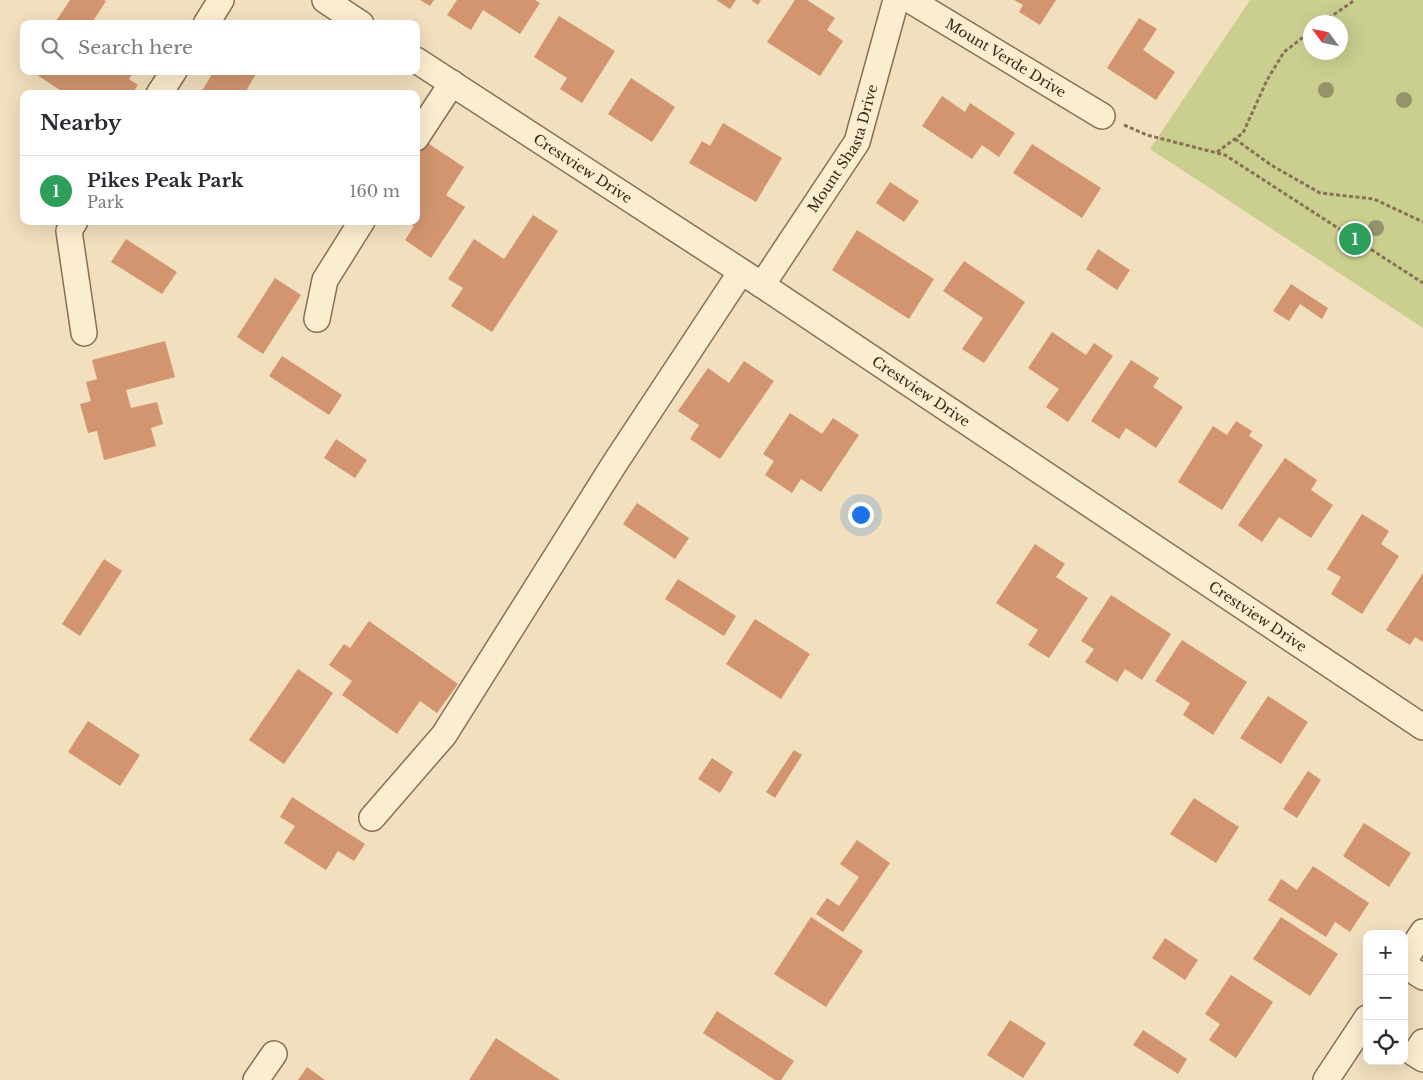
<!DOCTYPE html>
<html lang="en">
<head>
<meta charset="utf-8">
<style>
	:root { --surface:#fff; --page:#f2f2f3; --text:#2b2b33; --muted:#7c7c81; --line:#e1e1e2; --accent:#111827 }
	body { margin:0; font-family:"Libre Baskerville",serif; background:var(--page); color:var(--text) }
	.controls { position:absolute; right:15px; bottom:15px; display:grid; overflow:hidden; border-radius:10px; box-shadow:0 5px 20px #0002 }
	.controls button { width:45px; height:45px; display:grid; place-items:center; padding:0; border:0; border-bottom:1px solid var(--line); background:var(--surface); color:var(--text); font:25px sans-serif }
	.compass { position:absolute; left:1303px; top:15px; width:45px; height:45px; border-radius:50%; background:var(--surface); box-shadow:0 5px 20px #0002; rotate:303deg }
	.you { position:absolute; left:860px; top:514px; width:18px; height:18px; margin:-12px; border:4px solid #fff; border-radius:50%; background:#1a73e8; box-shadow:0 0 0 8px #1a73e833 }
	.badge { display:grid; place-items:center; width:32px; height:32px; border-radius:50%; background:var(--accent); color:#fff; font-size:16px; font-weight:700 }
	.pin { position:absolute; translate:-50% -50%; border:2px solid #fff; box-shadow:0 1px 5px #0006 }
	.list { margin:0; padding:0; list-style:none }
	h2 { display:flex; justify-content:space-between; align-items:center; height:65px; margin:0; padding:0 20px; font-size:21px }
	h2 small { font-size:16px; font-weight:400; color:var(--muted) }
	.list li { display:grid; grid-template-columns:32px 1fr auto; gap:15px; align-items:center; box-sizing:border-box; height:70px; padding:0 20px; border-top:1px solid var(--line) }
	.list b { display:block; font-size:19px; white-space:nowrap }
	.list p { margin:0; font-size:16px; white-space:nowrap; color:var(--muted) }
	.list em { font-size:16px; font-style:normal; color:var(--muted) }
	.icon { flex:none; width:28px; height:28px; fill:none; stroke:currentColor; stroke-width:2; stroke-linecap:round; stroke-linejoin:round }
	.map { position:relative; flex:none; width:1423px; height:1080px; overflow:hidden }
	.search { position:absolute; background:var(--surface); box-shadow:0 5px 20px #0002; left:20px; top:20px; width:400px; height:55px; display:flex; align-items:center; gap:12px; box-sizing:border-box; padding:0 18px; border-radius:10px; color:var(--muted); font-size:19px }
	.panel { position:absolute; background:var(--surface); box-shadow:0 5px 20px #0002; left:20px; top:90px; width:400px; height:135px; border-radius:10px }
	.map>svg:first-child { display:block }
</style>
</head>
<body>
<div class="map">
<svg width="1423" height="1080" viewBox="0 0 1423 1080">
	<rect width="100%" height="100%" fill="#f1dfbd"/>
	<path fill="#cacf90" fill-rule="evenodd" d="M 1250,0 L 1423,0 L 1423,328 L 1150,149 ZM 1310,22 L 1340,22 L 1340,52 L 1310,52 Z"/>
	<path fill="#d2956f" d="M 70,0 L 104,0 L 106,1 L 91,24 L 54,24 Z
		M 420,0 L 434,0 L 430,6 Z
		M 457,0 L 535,0 L 540,3 L 520,34 L 483,10 L 471,30 L 447,15 Z
		M 716,0 L 736,0 L 730,9 Z
		M 751,0 L 761,0 L 758,5 Z
		M 795,0 L 807,0 L 835,18 L 827,30 L 843,41 L 820,76 L 767,42 Z
		M 1014,0 L 1056,0 L 1040,25 L 1019,12 L 1023,5 Z
		M 559,16 L 615,51 L 582,103 L 560,89 L 567,78 L 534,57 Z
		M 1139,18 L 1157,29 L 1143,50 L 1175,72 L 1156,100 L 1107,68 Z
		M 31,71 L 134,71 L 129,79 L 138,85 L 132,94 L 66,94 Z
		M 214,71 L 258,71 L 247,89 L 255,94 L 200,94 Z
		M 631,78 L 675,107 L 652,142 L 608,114 Z
		M 942,96 L 965,112 L 970,103 L 1015,133 L 999,157 L 982,145 L 972,159 L 922,126 Z
		M 723,123 L 782,158 L 756,202 L 689,163 L 702,141 L 710,146 Z
		M 426,142 L 464,167 L 446,195 L 465,207 L 431,258 L 405,240 L 414,226 L 406,221 L 416,221 L 416,157 Z
		M 1032,144 L 1101,188 L 1082,218 L 1013,173 Z
		M 890,182 L 919,201 L 904,222 L 876,203 Z
		M 533,215 L 558,231 L 492,332 L 451,306 L 463,288 L 448,279 L 474,239 L 504,259 Z
		M 857,230 L 934,279 L 909,319 L 832,270 Z
		M 126,239 L 177,272 L 162,294 L 111,262 Z
		M 1098,249 L 1130,270 L 1117,290 L 1086,269 Z
		M 964,261 L 1025,302 L 984,363 L 962,349 L 983,318 L 943,291 Z
		M 275,278 L 301,295 L 263,354 L 237,337 Z
		M 1291,284 L 1328,308 L 1322,319 L 1300,304 L 1289,321 L 1273,311 Z
		M 1052,332 L 1086,355 L 1094,343 L 1113,356 L 1068,422 L 1046,407 L 1059,389 L 1028,368 Z
		M 165,341 L 175,377 L 126,390 L 131,408 L 157,402 L 163,424 L 151,428 L 156,446 L 104,460 L 97,431 L 88,433 L 80,404 L 91,401 L 86,382 L 97,379 L 92,360 Z
		M 282,356 L 342,395 L 329,415 L 269,376 Z
		M 1131,360 L 1159,378 L 1153,387 L 1183,407 L 1156,448 L 1126,428 L 1119,439 L 1091,421 Z
		M 744,361 L 774,381 L 720,459 L 690,439 L 699,425 L 678,411 L 708,368 L 729,383 Z
		M 790,413 L 822,434 L 833,418 L 859,435 L 821,492 L 801,479 L 792,493 L 765,475 L 774,461 L 763,454 Z
		M 1236,421 L 1252,431 L 1249,436 L 1263,445 L 1222,510 L 1178,482 L 1213,426 L 1227,435 Z
		M 336,439 L 367,460 L 355,478 L 324,458 Z
		M 1285,458 L 1317,480 L 1311,490 L 1333,505 L 1311,538 L 1279,517 L 1262,542 L 1238,525 Z
		M 637,503 L 689,538 L 675,559 L 623,524 Z
		M 1362,514 L 1389,531 L 1381,544 L 1399,556 L 1362,614 L 1331,594 L 1341,577 L 1327,569 Z
		M 1035,544 L 1065,564 L 1056,577 L 1088,598 L 1049,658 L 1028,645 L 1038,630 L 996,603 Z
		M 104,559 L 122,571 L 80,636 L 62,624 Z
		M 1423,573 L 1423,642 L 1415,637 L 1410,645 L 1386,630 Z
		M 678,579 L 736,616 L 724,636 L 665,599 Z
		M 1111,595 L 1171,634 L 1142,680 L 1125,669 L 1117,682 L 1085,662 L 1094,649 L 1081,641 Z
		M 755,619 L 810,654 L 781,699 L 726,664 Z
		M 369,621 L 458,684 L 437,713 L 420,701 L 397,734 L 342,695 L 352,681 L 329,665 L 344,644 L 350,648 Z
		M 1182,640 L 1247,682 L 1213,735 L 1183,715 L 1190,703 L 1155,681 Z
		M 298,669 L 333,693 L 284,764 L 249,740 Z
		M 1268,696 L 1308,722 L 1281,764 L 1240,738 Z
		M 88,721 L 140,755 L 120,786 L 68,752 Z
		M 794,750 L 802,755 L 775,798 L 766,792 Z
		M 712,758 L 733,772 L 720,793 L 698,779 Z
		M 1308,771 L 1321,780 L 1297,818 L 1283,809 Z
		M 292,797 L 365,844 L 354,861 L 338,851 L 326,870 L 284,843 L 295,826 L 280,817 Z
		M 1194,798 L 1239,827 L 1216,863 L 1170,834 Z
		M 1364,823 L 1411,853 L 1389,887 L 1343,856 Z
		M 857,840 L 890,863 L 843,932 L 816,914 L 827,898 L 839,906 L 859,877 L 840,864 Z
		M 1313,866 L 1369,903 L 1350,932 L 1335,922 L 1326,937 L 1268,900 L 1281,879 L 1297,890 Z
		M 811,917 L 863,951 L 826,1007 L 774,974 Z
		M 1281,917 L 1338,954 L 1310,996 L 1253,959 Z
		M 1165,938 L 1198,960 L 1185,980 L 1152,958 Z
		M 1231,975 L 1273,1002 L 1236,1058 L 1209,1040 L 1220,1024 L 1205,1014 Z
		M 717,1011 L 794,1061 L 781,1080 L 775,1080 L 703,1033 Z
		M 1010,1020 L 1046,1043 L 1023,1078 L 987,1055 Z
		M 1143,1030 L 1187,1059 L 1178,1074 L 1133,1045 Z
		M 496,1038 L 560,1080 L 469,1080 Z
		M 307,1067 L 325,1080 L 298,1080 Z"/>
	<g fill="none" stroke-linecap="round" stroke-linejoin="round">
		<defs>
			<g id="minor">
				<path d="M 325,0 L 361,24"/>
				<path id="s1" d="M 910,0 L 1102,116"/>
				<path d="M 206,24 L 221,0"/>
				<path id="s2" d="M 416,60 L 762,285 L 1423,727"/>
				<path d="M 159,94 L 174,71"/>
				<path d="M 416,138 L 452,83"/>
				<path d="M 75,221 L 69,231 L 84,333"/>
				<path id="s3" d="M 762,285 L 857,142 L 896,0"/>
				<path d="M 317,319 L 325,280 L 362,221"/>
				<path d="M 372,818 L 444,735 L 615,463 L 741,272"/>
				<path d="M 1404,961 L 1423,932"/>
				<path d="M 1404,965 L 1423,977"/>
				<path d="M 1423,1042 L 1415,1054 L 1423,1059"/>
				<path d="M 256,1080 L 274,1054"/>
				<path d="M 1326,1080 L 1367,1018"/>
			</g>
		</defs>
		<use href="#minor" stroke="#896f55" stroke-width="28"/>
		<path stroke="#896f55" stroke-width="3" stroke-dasharray="4 2.5" stroke-linecap="butt" d="M 1323,22 L 1355,0
			M 1124,125 L 1147,135 L 1225,155 L 1423,283
			M 1235,139 L 1271,165 L 1320,193 L 1374,199 L 1423,222
			M 1217,152 L 1243,133 L 1267,80 L 1284,52 L 1310,32"/>
		<use href="#minor" stroke="#fbedd0" stroke-width="25"/>
	</g>
	<g fill="#959367">
		<circle cx="1326" cy="90" r="8"/>
		<circle cx="1404" cy="100" r="8"/>
		<circle cx="1376" cy="228" r="8"/>
	</g>
	<g text-anchor="middle" stroke-width="4" stroke-linejoin="round" paint-order="stroke">
		<g font-size="14" fill="#38281b" stroke="#f8eacd">
			<text dy="5" stroke="none"><textPath href="#s1" startOffset="112">Mount Verde Drive</textPath></text>
			<text dy="5" stroke="none"><textPath href="#s3" startOffset="160">Mount Shasta Drive</textPath></text>
			<text dy="5" stroke="none"><textPath href="#s2" startOffset="199">Crestview Drive</textPath></text>
			<text dy="5" stroke="none"><textPath href="#s2" startOffset="604">Crestview Drive</textPath></text>
			<text dy="5" stroke="none"><textPath href="#s2" startOffset="1009">Crestview Drive</textPath></text>
		</g>
	</g>
</svg>
<div class="controls">
<button>+</button>
<button>−</button>
<button><svg class="icon" aria-label="locate" viewBox="0 0 24 24"><circle cx="12" cy="12" r="6"/><path d="M12 2v4M12 18v4M2 12h4M18 12h4"/></svg></button>
</div>
<svg class="compass" viewBox="-18 -18 36 36"><path d="M0-13l5 13h-10z" fill="#e53935"/><path d="M0 13l5-13h-10z" fill="#7c7c81"/></svg>
<div class="you"></div>
<div class="pin badge" style="left:1355px;top:239px;background:#2e9e5b">1</div>
<div class="search"><svg class="icon" aria-label="search" viewBox="0 0 24 24"><circle cx="10" cy="10" r="6"/><path d="M15 15l6 6"/></svg>Search here</div>
<section class="panel">
<h2>Nearby<small></small></h2>
<ul class="list">
<li><span class="badge" style="background:#2e9e5b">1</span><div><b>Pikes Peak Park</b><p>Park</p></div><em>160 m</em></li>
</ul>
</section>
</div>
</body>
</html>
